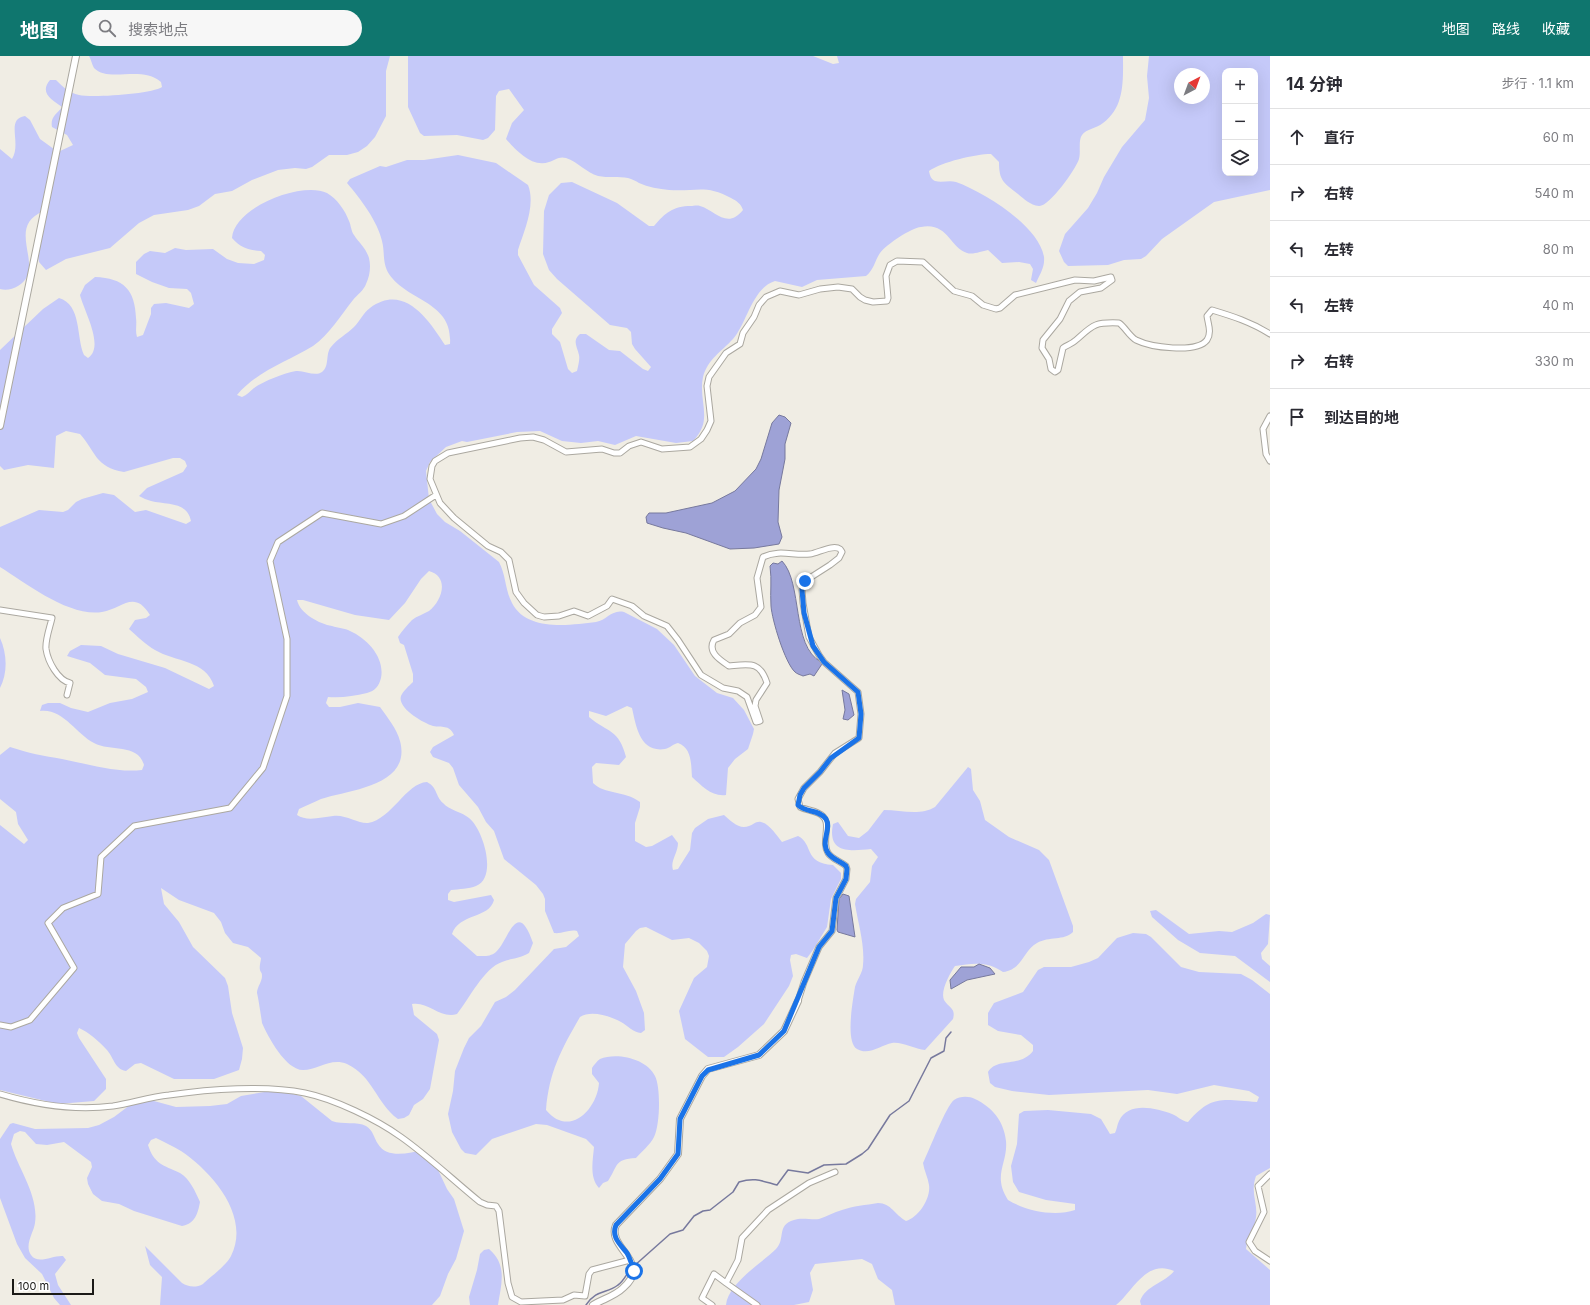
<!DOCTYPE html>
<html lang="zh">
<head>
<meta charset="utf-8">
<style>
	:root { --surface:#fff; --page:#f7f7f7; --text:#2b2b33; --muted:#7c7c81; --line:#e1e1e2; --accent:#0f766e }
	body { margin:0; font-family:Inter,"Noto Sans SC",sans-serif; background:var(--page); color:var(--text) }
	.controls { position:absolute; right:12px; top:12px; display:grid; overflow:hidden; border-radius:8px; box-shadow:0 4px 16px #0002 }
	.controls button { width:36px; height:36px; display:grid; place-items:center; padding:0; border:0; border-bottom:1px solid var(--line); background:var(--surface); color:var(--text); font:20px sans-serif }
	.compass { position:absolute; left:1174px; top:12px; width:36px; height:36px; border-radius:50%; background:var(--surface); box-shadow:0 4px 16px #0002; rotate:41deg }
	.scale { position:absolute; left:12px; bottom:10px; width:82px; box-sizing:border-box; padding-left:4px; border:2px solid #1b1a17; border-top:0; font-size:11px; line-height:14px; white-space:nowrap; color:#1b1a17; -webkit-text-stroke:3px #fff; paint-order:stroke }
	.stop { position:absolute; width:12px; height:12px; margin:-9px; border:3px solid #1a73e8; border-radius:50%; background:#fff }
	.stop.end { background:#1a73e8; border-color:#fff; box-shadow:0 1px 4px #0008 }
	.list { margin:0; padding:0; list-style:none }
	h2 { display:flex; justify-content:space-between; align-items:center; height:52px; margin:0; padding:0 16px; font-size:17px }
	h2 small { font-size:13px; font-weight:400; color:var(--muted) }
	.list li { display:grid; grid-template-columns:26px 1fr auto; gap:12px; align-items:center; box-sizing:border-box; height:56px; padding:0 16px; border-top:1px solid var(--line) }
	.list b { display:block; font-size:15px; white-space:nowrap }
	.list em { font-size:13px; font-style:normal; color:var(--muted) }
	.icon { flex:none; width:22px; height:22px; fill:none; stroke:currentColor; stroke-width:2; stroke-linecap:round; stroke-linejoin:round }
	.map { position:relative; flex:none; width:1270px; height:1249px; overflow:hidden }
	header { display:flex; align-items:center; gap:24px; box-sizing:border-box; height:56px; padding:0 20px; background:var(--accent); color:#fff }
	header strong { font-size:19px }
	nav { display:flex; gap:22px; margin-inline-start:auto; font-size:14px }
	.search { width:280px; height:36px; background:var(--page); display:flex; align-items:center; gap:10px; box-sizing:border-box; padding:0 14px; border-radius:22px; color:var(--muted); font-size:15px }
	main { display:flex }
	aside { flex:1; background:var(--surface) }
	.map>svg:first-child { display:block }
</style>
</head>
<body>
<header>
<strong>地图</strong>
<div class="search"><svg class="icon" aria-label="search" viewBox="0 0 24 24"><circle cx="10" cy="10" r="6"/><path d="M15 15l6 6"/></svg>搜索地点</div>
<nav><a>地图</a><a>路线</a><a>收藏</a></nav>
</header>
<main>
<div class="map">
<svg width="1270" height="1249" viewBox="0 0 1270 1249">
	<rect width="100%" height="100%" fill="#f0ede4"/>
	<path fill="#c5c9f9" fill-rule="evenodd" d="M 89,0 L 390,0 L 386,15 L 386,60 L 375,81 L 367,90 L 358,96 L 347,99 L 329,99 L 312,111 L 306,113 L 295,112 L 278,114 L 252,124 L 232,135 L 215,138 L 199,150 L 188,154 L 154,159 L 139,167 L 110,192 L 66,203 L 46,214 L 39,206 L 37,194 L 44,155 C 3,171 48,212 18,230 C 13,233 6,235 0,233 L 0,93 L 12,103 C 22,87 5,63 25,60 L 30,64 L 40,83 L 58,96 L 73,89 L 67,79 L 52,71 C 50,61 57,58 62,51 C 52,44 39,37 50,24 L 56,24 C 63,31 69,37 79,39 C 92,42 152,38 162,31 L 161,26 C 142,9 108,27 94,12 C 92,9 91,3 89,0 Z
		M 408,0 L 813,0 L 833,8 L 839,7 L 837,0 L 1123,0 C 1123,24 1125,51 1103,67 C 1097,72 1086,73 1082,79 C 1078,84 1081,96 1079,103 C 1076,113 1049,151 1039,150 C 1030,149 1024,143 1018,138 C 1004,127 999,125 999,106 L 991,98 C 975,98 942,106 929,115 C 930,120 931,123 935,125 C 942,127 949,124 956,126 C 984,136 1039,170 1044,201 C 1045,211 1040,218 1036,227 L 1031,224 L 1033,213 L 1030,208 L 1019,206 L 1002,207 L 988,194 C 982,195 973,199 967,197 C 949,191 948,166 921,171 C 911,172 887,188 880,197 C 875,204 874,214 866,220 L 817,224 L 802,231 L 775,225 C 752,232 747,267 733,283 C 721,296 708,303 703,321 C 698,346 714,364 693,385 L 676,387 L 636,380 L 615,389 L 598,385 L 581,387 L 562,385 L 540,375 L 517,376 L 467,386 L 462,385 L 446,391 L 430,406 L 426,415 L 429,443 L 437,458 L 445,466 L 460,475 L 499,506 C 506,519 505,534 512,547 C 527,576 570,569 596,566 C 607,564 612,553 624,556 L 657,573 L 674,589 L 695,620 L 717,637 L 733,642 L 744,654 L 754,673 L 753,678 L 748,693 L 735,703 L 728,712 L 726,739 C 712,741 702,730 692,721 C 691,708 692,692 678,687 C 673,688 670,692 665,693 C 640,697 636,670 632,652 L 627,650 L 606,660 L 589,655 L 589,661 C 608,677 619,673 626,701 L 619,709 L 596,707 L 592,711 L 593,727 C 605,739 624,734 640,746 L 640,751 L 635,767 L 635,785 L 646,791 L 652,790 L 672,779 L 678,787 C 678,797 670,805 673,814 L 678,813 L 690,794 L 692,777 L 695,772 L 708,763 L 724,759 C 731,765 739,774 749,770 C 753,769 756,765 761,766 C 770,768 777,780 782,786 L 798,780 C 814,788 803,807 833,809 L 841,817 L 841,823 L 831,843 L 827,871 L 813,894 L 807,902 L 796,898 L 791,899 L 790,904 L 793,920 L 789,930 L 764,968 L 738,991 L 724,1001 L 708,1001 L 685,983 L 679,955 L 694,922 L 707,911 L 709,900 L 707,895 L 699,887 L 689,882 L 672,884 L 646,871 L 640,872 L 636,875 L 625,888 L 623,911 L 636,935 L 644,957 L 645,974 L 641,977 C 633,976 628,970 621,966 C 610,960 591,954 580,961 C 561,994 549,1016 546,1054 C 569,1082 597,1054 599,1027 L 592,1018 L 592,1012 C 594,1009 597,1005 600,1003 C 617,996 647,1003 655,1020 C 661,1032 660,1069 654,1081 C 650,1089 642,1095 636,1102 C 614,1103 618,1110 608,1125 L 603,1127 L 599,1132 C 589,1121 593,1104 594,1091 L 586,1083 L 547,1069 L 536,1068 L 492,1083 L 476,1099 L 465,1097 L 461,1093 L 452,1076 L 448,1058 L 453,1035 L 455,1015 L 464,992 L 469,982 L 481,970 L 495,946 L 506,941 L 515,934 L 554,893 L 566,891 L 579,880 L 577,875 C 569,873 563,878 554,877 L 545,855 L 545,843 L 543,838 L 536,829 L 504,803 L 494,775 L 486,766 L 478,751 L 459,729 L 453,712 L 449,707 L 433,701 L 430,696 L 433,691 L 454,679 C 449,668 442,672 433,670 C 423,667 397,652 401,640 C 403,635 409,630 413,626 L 413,618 L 404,589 L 400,587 L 398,581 C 402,575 407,569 412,564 C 417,560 424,558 429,555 C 442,545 450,521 429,515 L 421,523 L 405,547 L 389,564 L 355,559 L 303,544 L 297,544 C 300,558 320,568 332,570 C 338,572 345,572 350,575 C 368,583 385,602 381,622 C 379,630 375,635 367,637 C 354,640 342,642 328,641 L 326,647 L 329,651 L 340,651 L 358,647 L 380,651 C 387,661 397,673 400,685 C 412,730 349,734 321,743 C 314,746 306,750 299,753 L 297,759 C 307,766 322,761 333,760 C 345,758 359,768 368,767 C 392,763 406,727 427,726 C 438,732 435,740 443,747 C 449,754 462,756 469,762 C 483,773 498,821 476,830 C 469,833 459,833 451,834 L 448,838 L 448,844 L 454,846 L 491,839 L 494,844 C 489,863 459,857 452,878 L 477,900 C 484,900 490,901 496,896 C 508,886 517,840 533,887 L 529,897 C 519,903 512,902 502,906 C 484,912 469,943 457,958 C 440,963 428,945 412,948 L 414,959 L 437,978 L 439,984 L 430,1033 L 423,1043 L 414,1049 L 409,1059 L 404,1062 L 398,1063 C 376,1047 373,1020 347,1008 C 331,1001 318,1014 303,1014 C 286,1014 268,981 262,967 C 262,966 258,940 257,937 C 257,931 262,926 262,920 C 262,916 261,917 260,914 C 259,910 261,905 261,902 L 248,891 L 233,887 L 225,877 L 221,866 L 214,857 L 179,844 L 161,832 L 164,848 L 179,866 L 193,891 L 225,922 L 228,930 L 232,957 L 243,992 L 242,1003 L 239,1014 L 214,1023 L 174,1023 L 141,1007 L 135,1008 L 126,1015 C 114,1013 114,1001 106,993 C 99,985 88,976 79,972 L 77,977 L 79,982 L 106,1023 L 106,1033 L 94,1045 L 58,1048 L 0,1034 L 0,769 L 24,788 L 28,784 L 18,768 L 16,756 L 0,743 L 0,699 L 10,691 C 28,697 44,700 62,703 C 88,708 116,717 142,714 L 144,709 C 138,687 110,696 94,687 C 76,678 63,652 40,655 L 42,649 L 48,647 L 60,647 L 71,652 L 88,656 L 110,647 L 132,643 L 148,636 L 146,631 L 136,623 L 105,619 L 90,607 L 67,600 L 70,595 L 81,589 L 101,590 L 118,598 L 165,612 L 209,633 L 214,630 C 206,604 175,606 155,594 C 146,589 137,580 129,573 L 135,564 L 146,562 L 150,559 C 134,533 122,553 102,556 C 69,561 27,528 0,511 L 0,471 L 39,454 L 63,456 L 68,454 L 76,446 L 82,443 L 103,437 L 114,439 L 135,456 L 146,454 L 186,468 L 191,465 C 187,445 166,449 151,445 C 147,444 143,442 139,440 L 147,432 L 183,416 L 187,410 L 185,405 L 180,402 L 173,402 L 124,416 C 95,411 96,396 80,378 L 66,375 L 56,380 L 54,412 L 28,409 L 4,414 L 0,410 L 0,294 L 43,253 L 59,242 C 82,249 76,281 84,299 L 88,302 C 105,291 84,255 80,239 L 85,229 L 95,221 C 124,222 135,234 136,262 C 137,269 135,275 137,281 L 143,279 L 151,258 L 151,252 L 154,248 L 166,247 L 189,252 L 194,248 L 191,237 L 187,233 L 169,232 L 152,226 L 136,218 L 136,206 L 144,198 L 150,195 L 165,197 L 175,192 L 186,194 L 213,193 L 227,203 L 238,207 L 254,208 L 264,204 L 265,199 L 261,195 C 248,194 241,192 232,182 C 234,151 302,125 327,137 C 337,143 345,154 349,165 C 351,169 351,175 354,179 C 359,187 366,192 369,202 C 371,210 370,220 366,228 C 364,234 357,239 353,244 C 341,259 329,279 313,290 C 287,306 257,315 237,339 L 242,341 C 247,339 250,335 254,332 C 264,325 284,317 296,315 C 304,314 315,321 322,316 C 330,310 325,298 331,291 C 337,283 347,278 354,271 C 360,265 363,257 370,252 C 404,227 428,263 445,289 L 450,288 C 453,245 408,246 389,218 C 382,207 385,196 382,185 C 378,166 360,142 347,127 L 350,123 L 380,110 L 386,111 L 407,104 L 424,104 L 458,99 L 496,107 L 528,129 C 536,149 524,175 518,194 L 518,199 L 534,229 L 560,252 L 562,257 L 552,273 L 552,278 L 560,286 L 568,313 L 572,317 L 577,315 C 578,310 580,304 579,299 C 577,290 572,285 580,278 L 586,278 L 609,294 L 620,295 L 643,313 L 648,315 L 651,311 L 635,293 L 632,288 L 631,276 L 627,272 L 610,269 L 557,223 L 549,214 L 543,198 L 544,155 L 549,139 L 561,127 L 572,126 L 617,147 L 649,170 L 654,170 C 665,157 673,150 691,150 C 693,150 697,149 700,150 C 715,154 727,174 743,154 C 741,148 737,145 731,142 C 706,128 695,136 669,134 C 659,133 648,131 639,127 C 636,125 632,123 628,122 C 619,120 608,122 598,120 C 587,117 578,106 566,102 C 559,100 555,104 549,106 C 532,112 516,94 506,83 L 512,67 L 524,54 L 509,33 L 499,35 L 496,40 L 495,74 L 488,82 L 483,84 L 457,79 L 424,80 L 420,77 L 408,51 Z
		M 1149,0 L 1270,0 L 1270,134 L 1214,146 L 1162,183 L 1146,200 L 1141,203 L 1124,204 L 1108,209 L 1068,210 L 1064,206 L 1059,195 L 1065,178 L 1088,152 L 1097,137 L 1104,121 L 1122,91 L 1145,64 L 1149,42 L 1147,20 ZM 1225,15 L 1255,15 L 1255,117 L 1225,117 ZM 1180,18 L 1204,18 L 1204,42 L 1180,42 Z
		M 0,582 C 7,597 8,617 0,632 Z
		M 968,711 L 971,713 L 973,734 L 980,745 L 985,764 L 1009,781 L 1039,794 L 1049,804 L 1073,870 L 1073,876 C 1064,885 1049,880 1037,887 C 1023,895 1022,914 1003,916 C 988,905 973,907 955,910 C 950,917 940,935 944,944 C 949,952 956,952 953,963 L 925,994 C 915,993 900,985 892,987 C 881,989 869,1000 857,993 C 845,986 853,944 855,931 C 857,924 863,916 863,909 C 865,889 858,867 855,848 L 856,843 L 870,826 L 872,810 L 878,801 L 871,793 C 850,795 827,798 833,768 L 838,766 L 848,780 L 859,782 L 868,775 L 884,754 C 901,754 920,760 935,751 Z
		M 1156,854 L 1189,878 L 1219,875 L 1232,876 L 1253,867 L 1266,858 L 1270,859 L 1268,888 L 1261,897 L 1262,903 L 1270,910 L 1270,926 L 1235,900 L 1200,897 L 1178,884 L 1152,861 L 1150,855 Z
		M 1133,877 L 1146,878 L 1151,881 L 1181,911 L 1199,916 L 1241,918 L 1252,924 L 1270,938 L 1270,1112 L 1256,1120 C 1250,1137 1258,1147 1256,1161 C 1255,1173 1247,1181 1246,1193 L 1270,1214 L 1270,1249 L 1141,1249 L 1140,1245 C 1146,1229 1165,1227 1174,1215 C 1146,1202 1132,1237 1116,1249 L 895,1249 L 892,1234 L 878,1223 L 872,1208 L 862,1203 L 815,1208 L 810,1217 L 813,1234 L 809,1246 L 794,1249 L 726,1249 C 728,1227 762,1207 776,1193 C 786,1183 776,1169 794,1164 C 801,1161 811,1164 819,1163 C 826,1161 834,1156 842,1154 C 853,1150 866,1149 878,1147 C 891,1147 895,1159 906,1165 C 919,1161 931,1142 929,1129 C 928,1122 924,1114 923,1107 C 929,1095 946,1050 954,1044 C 960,1040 969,1040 975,1043 C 992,1051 1004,1065 1006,1085 C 1008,1108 992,1119 1008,1144 C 1026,1155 1055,1161 1075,1154 L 1075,1148 L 1046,1144 L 1019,1136 L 1013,1126 L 1011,1110 L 1017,1088 L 1019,1058 L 1024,1055 L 1048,1054 L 1091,1058 L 1101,1063 L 1110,1078 L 1115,1077 C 1117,1073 1117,1069 1119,1065 C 1128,1045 1156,1052 1172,1058 C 1178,1060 1181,1065 1188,1066 C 1212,1038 1223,1044 1257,1046 L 1259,1041 L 1249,1035 L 1214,1029 L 1177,1038 L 1148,1034 L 1049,1039 L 1012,1035 L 995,1031 L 990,1027 L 988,1016 C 997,1001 1020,1012 1033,995 L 1033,989 L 1021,979 L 998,975 L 988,969 L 988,957 L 994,947 L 1023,936 L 1038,914 L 1044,911 L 1071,911 L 1089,906 L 1098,902 L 1117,882 Z
		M 276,1034 L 301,1040 L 332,1065 C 343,1069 357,1065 366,1070 C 373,1074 374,1082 378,1088 C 387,1103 409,1097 423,1094 L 432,1101 L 447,1133 L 454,1143 L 464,1175 L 456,1203 L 448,1218 L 440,1240 L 432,1249 L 160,1249 L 162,1221 L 150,1209 L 145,1190 L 182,1227 C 188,1231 196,1232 203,1228 C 210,1221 227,1209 231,1200 C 251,1160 212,1116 181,1095 C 173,1090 164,1086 156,1082 L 151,1084 L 148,1089 C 154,1108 163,1109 180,1117 C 190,1123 195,1135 200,1146 C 198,1157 195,1168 182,1170 L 134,1155 L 119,1148 L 102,1145 L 93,1138 L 88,1128 L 87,1122 L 92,1111 L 91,1106 L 64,1086 L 47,1089 L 36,1088 L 25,1076 L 20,1075 L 14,1078 L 11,1088 C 18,1113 39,1139 35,1167 C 34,1176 24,1189 31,1199 C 38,1209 53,1199 63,1200 L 66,1204 L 55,1218 L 58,1229 L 71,1249 L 60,1249 L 54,1242 L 42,1218 L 25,1202 L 17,1188 L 0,1142 L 0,1083 L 10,1068 L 13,1067 L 35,1073 L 88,1072 L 99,1069 L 114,1061 L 138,1043 L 143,1042 L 176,1051 L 210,1050 L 227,1048 L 241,1040 Z
		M 489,1193 C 508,1209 501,1229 498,1249 L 470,1249 L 469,1241 L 477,1214 L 480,1198 L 484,1194 Z"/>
	<path fill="#9ea2d6" stroke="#77799d" d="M 779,359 L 785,361 L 791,367 L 785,388 L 785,403 L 779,434 L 778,466 L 782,481 L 779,488 L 754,492 L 730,493 L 686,477 L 663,472 L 647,467 L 646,461 L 649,457 L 666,457 L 712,447 L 735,435 L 756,413 L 761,403 L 772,367 Z
		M 782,505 C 803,527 791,590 821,606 L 822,608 L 814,620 L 810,618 L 803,620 C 801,619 797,618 795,616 C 785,607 772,564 771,550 C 770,535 772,525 770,510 L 773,507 L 778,508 Z
		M 842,634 L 849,638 L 854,659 L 848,664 L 843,663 L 845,654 Z
		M 843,838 L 849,840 L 855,881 L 838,876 L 837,874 L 839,843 Z
		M 979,908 L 990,912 L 995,918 L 967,924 L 951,933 L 950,924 L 961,911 L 974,911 Z"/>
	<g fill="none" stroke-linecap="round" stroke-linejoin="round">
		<path stroke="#77799d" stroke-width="1.5" d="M 634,1210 L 670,1178 L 683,1174 L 694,1160 L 703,1155 L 710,1154 L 733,1136 L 739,1126 C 755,1121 762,1125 777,1129 L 788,1114 L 808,1117 L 824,1109 L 846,1108 L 862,1098 L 868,1093 L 890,1059 L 909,1045 L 931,1002 L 944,995 L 946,982 L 951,976
			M 586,1249 C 597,1233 606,1238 618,1229 C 623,1226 626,1219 630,1214"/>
		<defs>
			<path id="minor" d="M 1270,360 L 1263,373 L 1266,398 L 1270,405
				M 0,554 L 52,562 C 50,571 45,584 46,593 C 48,606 58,624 70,627 L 67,639
				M 798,945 L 804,926 L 819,891 L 832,875 L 836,842 L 846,823 L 847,813 L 846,810 C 840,805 832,803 828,797 C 820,784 835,764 818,757 C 812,754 806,754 800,751 L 798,743 L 804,732 L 820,716 L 835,697 L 859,682 L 861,658 L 858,636 L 824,606 L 819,599 L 809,581 L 803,547 L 802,534 L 805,525 L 830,509 L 839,502 L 842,496 L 840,493 C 833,488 818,497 810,498 C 793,500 780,493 763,501 L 757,522 L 761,551 L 755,559 L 740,567 L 729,578 L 714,584 C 707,596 720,604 729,610 C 750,608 760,605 767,627 L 756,644 L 755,650 L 760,665 L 756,666 L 747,641 L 738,635 L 723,632 L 701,619 L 678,584 L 667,570 L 644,560 L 632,550 L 612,543 L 607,550 L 588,560 L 574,555 L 559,560 L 544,561 L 537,559 L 524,547 L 516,536 L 509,504 L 501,496 L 488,490 L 454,462 L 440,447 L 430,423 L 432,410 L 435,405 L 448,397 L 520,382 L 533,381 L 544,384 L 566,396 L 602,393 L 614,397 L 620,397 L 629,390 L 641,386 L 662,393 L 690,391 L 701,383 L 707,374 L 711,365 L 707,330 L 709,321 L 726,297 L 740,288 L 743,277 L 754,261 L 759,249 L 766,241 L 780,235 L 799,239 L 820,233 L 838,231 L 852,233 L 860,241 L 865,244 L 873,246 L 887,245 L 888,242 L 886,220 L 890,209 L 897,205 L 923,206 L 954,235 L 972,240 L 983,249 L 996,253 L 1000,252 L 1015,239 L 1075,224 L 1094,225 L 1111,221 L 1112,224 L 1101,232 L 1080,236 L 1069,245 L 1060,263 L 1043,284 L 1042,292 L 1049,303 L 1051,313 L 1055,316 L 1058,314 L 1063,292 C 1067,289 1072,288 1076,284 C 1093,269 1094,266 1119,267 C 1125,271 1129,280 1136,284 C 1150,291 1196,298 1207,284 C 1212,276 1208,268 1207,260 L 1212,254 C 1232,260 1251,266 1270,278
				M 0,969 L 11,971 L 30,964 L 74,912 L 48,867 L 63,852 L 98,838 L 101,801 L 134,770 L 230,752 L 263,712 L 287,640 L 287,583 L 270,505 L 278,486 L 322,457 L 381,468 L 404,460 L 436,439
				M 0,1038 C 37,1049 75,1055 113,1050 C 132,1047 150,1041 169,1039 C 210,1033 265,1029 305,1037 C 334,1043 376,1063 401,1081 C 428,1100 453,1124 480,1146 L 487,1149 L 496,1150 L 499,1155 L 508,1227 L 512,1241 L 521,1246 L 563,1244 L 574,1239 L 585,1240 L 589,1218 L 592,1214 L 630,1204
				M 1270,1118 L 1258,1130 L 1264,1156 L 1249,1186 L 1255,1195 L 1270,1205
				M 726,1227 L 757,1249
				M 712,1249 L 702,1242 L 714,1218 L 726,1227 L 738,1204 L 742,1182 L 768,1154 L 809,1127 L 835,1116"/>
			<path id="tertiary" d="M 0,370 L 76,0
				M 593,1249 C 603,1243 615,1240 623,1232 C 653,1206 606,1192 616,1169 L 660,1123 L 678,1098 L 680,1063 L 702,1020 L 708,1013 L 759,999 L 784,975 L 798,945"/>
		</defs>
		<use href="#minor" stroke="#aba8a0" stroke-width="7"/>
		<use href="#tertiary" stroke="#aba8a0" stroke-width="8"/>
		<use href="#minor" stroke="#fff" stroke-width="5"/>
		<use href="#tertiary" stroke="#fff" stroke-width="6"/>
	</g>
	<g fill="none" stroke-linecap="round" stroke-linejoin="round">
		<path stroke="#1a73e8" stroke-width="5" d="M 634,1215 C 632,1209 630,1202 627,1197 C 620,1188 611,1181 616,1169 L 660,1123 L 678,1098 L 680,1063 L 702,1020 L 708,1014 L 759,999 L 784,975 L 819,891 L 832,875 L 836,842 L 846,823 L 847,813 L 846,810 C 840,805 832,803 828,797 C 820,785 832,773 826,763 C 819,753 806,757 798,749 L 800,739 L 804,732 L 820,716 L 831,702 L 859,682 L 861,658 L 858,636 L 824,606 L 813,590 L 804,557 L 802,534 L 805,525"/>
	</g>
</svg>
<div class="controls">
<button>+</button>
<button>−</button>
<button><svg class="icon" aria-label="layers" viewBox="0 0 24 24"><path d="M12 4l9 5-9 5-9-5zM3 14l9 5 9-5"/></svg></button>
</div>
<svg class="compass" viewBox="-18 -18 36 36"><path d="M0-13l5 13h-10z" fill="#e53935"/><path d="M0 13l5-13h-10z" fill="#7c7c81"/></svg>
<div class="scale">100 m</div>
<div class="stop" style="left:634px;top:1215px"></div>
<div class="stop end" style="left:805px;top:525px"></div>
</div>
<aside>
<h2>14 分钟<small>步行 · 1.1 km</small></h2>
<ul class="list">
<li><svg class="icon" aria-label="ahead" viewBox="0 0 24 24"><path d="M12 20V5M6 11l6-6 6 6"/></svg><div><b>直行</b></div><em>60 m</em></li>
<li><svg class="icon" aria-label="right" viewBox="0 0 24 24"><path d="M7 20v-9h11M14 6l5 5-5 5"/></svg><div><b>右转</b></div><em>540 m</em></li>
<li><svg class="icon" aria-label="left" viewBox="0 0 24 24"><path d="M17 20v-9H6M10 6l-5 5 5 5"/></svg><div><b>左转</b></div><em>80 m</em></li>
<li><svg class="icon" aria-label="left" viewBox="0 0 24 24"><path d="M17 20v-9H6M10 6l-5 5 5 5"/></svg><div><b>左转</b></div><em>40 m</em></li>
<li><svg class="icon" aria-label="right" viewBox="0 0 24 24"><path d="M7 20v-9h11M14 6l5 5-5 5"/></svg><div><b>右转</b></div><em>330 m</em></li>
<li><svg class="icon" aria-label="arrive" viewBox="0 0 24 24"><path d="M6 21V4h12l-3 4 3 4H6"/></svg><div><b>到达目的地</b></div></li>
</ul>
</aside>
</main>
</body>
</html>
